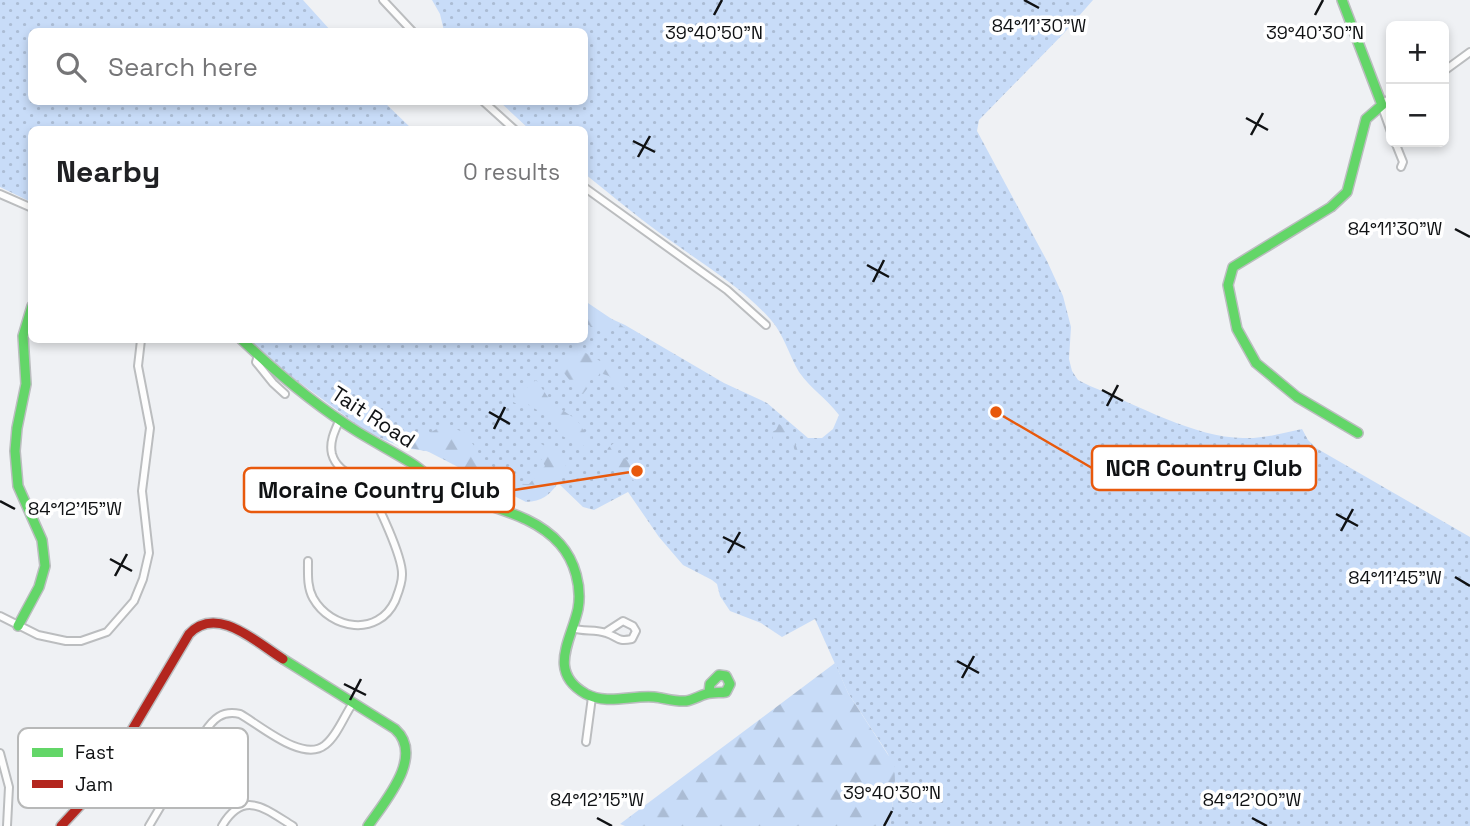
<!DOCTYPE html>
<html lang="en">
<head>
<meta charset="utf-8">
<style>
	:root { --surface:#fff; --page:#f6f6f6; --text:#202124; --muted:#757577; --line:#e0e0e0 }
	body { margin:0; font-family:"Space Grotesk",sans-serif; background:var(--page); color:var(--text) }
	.controls { position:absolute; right:21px; top:21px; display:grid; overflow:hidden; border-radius:10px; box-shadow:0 4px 10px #0003 }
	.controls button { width:63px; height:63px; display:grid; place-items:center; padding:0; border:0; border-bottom:2px solid var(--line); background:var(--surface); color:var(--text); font:35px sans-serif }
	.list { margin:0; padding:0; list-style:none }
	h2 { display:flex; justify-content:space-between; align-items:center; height:91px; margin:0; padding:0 28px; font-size:30px }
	h2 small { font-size:23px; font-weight:400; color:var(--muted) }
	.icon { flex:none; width:38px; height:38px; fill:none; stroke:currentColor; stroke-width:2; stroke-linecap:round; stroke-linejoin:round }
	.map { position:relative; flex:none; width:1470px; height:826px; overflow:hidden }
	.search { position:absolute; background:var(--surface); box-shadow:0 4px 10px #0003; left:28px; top:28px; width:560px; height:77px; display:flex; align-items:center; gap:18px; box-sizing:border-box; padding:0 24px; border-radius:10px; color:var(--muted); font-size:26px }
	.panel { position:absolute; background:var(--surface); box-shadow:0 4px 10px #0003; left:28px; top:126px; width:560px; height:217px; border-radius:10px }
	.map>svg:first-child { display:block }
</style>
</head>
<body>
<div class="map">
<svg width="1470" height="826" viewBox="0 0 1470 826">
	<defs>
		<pattern id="grass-dots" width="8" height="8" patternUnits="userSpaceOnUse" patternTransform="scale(1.75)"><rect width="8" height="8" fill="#c8dcf8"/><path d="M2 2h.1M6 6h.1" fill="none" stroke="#abbcd4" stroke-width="1.8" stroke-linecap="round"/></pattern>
		<pattern id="forest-firs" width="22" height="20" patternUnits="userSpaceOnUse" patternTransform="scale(1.75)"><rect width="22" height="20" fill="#c8dcf8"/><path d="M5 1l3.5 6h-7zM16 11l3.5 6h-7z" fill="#abbcd4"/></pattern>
	</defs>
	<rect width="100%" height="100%" fill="#eff1f4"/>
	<path fill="url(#grass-dots)" d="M 0,0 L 303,0 L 331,31 L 32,32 L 32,102 L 384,102 L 412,129 L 32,130 L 31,202 L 0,187 Z
		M 432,0 L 1093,0 L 1064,33 L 979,120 L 977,131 L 1047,261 L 1063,296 L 1071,327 L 1069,359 L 1072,371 L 1078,380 L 1090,386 C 1135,404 1196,438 1243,438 C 1263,439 1283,433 1302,429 L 1308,440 L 1316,448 L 1470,537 L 1470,826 L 890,826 L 895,780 L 888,754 L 848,693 L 815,619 L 782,637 L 761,623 L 730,611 L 720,596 L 717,584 L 712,580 L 683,565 L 659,537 L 628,492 L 594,510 L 583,507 L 558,483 C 549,496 542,501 526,502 L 427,451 L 404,448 L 367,432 L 273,363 L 247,340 L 584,340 L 585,307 L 625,325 L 724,383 L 767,403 L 808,438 L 822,438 L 833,429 L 839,415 C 827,399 810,388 799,372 C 789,355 784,335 771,320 C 744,289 707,267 674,243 C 643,222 614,197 585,174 L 584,130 L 529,129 L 500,102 L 584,102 L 584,32 L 444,31 L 440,14 Z"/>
	<path fill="url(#forest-firs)" d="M 585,301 L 628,330 C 612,330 599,332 585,323 Z
		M 577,348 L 600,361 L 607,361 L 626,384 L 625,388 L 609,376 L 600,373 L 597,378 L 587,381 L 590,385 L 583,394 L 581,394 L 559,367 L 566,353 L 571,354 Z
		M 536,380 L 552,403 L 577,420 L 594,447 L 593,450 L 562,436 L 544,414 L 525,403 L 517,404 L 513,402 L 513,393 L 524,390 Z
		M 779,424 L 792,433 L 798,452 L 795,451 L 789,433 L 782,434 L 781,441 L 773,442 L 772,432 L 776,430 Z
		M 448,426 L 468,434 L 469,439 L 478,451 L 479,459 C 497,466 510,485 529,484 L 545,466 L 535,448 L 536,441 L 550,449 L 565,463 L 565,470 L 551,488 L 536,499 L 527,500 L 519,498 L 431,452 L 405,447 L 382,439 L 392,430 L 408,431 L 426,435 L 440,427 Z
		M 614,443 L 618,446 L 618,455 L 644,468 L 637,483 L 605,460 L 608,448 Z
		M 835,663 L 848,693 L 894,764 L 895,780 L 890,826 L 625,826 L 620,824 Z"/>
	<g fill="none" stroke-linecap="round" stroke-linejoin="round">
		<defs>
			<path id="street" d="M 383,0 L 413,32
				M 1444,71 L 1470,52
				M 1391,98 L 1384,102 L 1382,107 L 1391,132
				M 484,102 L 515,130
				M 1395,142 L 1403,162 L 1401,167
				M 584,187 L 727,290 L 766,325
				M 0,194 L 32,208
				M 258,355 L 256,362 L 273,383 L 285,394
				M 308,561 C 308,574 307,587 313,598 C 331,630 378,637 395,601 C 398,593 402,584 402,575 C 403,558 377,500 366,487 C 355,475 337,472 332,454 C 329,442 335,430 340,419
				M 0,616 L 38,635 L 66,641 L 81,641 L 107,632 L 134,601 L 143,579 L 149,553 L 142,491 L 150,428 L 138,366 L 141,340
				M 572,628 C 583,632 595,629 606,633 C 619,637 616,642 632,639 L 636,631 L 633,626 L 623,621 L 606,632
				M 586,742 L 592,697
				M 0,753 L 9,787 L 7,826
				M 149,826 L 204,733 C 213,719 222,710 240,714 C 260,725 303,763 325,745 C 337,736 344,716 353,703
				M 222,826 C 244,789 265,809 293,826"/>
			<path id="fast" d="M 1342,0 L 1382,105 L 1366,119 L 1347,192 L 1331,207 L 1233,267 L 1228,285 L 1237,329 L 1256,363 L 1297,397 L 1358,433
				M 242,340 C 278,374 316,406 358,432 C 376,443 395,453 413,464 C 424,471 432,481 442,487 C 481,508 530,510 560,544 C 575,561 582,587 578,609 C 571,641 547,672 586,694 C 607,705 632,695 654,697 C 664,698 675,702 686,701 C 693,700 699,696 706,694 C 713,692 720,693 726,692 L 730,684 L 726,676 L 719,675 L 710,684 L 709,693
				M 18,626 L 39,587 L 45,566 L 42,540 L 18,486 L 15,451 L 17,428 L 26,384 L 23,336 L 32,306
				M 283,659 L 395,729 C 425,756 385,801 368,826"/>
			<path id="jam" d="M 61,826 L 100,784 L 189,634 C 217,604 257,643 283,659"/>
		</defs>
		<use href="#street" stroke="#bbbdbf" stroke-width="10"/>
		<use href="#fast" stroke="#bbbdbf" stroke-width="12"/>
		<use href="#jam" stroke="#bbbdbf" stroke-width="12"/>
		<use href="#street" stroke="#fdfdfd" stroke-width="6"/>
		<use href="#fast" stroke="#63d668" stroke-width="9"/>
		<use href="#jam" stroke="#b3261e" stroke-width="9"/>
	</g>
	<path fill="none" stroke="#101214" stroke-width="2.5" d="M 1024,0 L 1039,8M 714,15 L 722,0M 1315,15 L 1323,0M 1246,118 L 1268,130M 1251,135 L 1263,113M 633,141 L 655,152M 638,157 L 650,136M 1455,229 L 1470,237M 867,265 L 889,277M 873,282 L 884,260M 1102,390 L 1123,401M 1107,406 L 1118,385M 489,412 L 510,424M 494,429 L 505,407M 0,501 L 15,509M 1336,514 L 1358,526M 1341,531 L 1353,509M 723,537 L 745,548M 728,553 L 740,532M 110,559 L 132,571M 115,576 L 127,554M 1455,577 L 1470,586M 957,661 L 979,673M 962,678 L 974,656M 344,684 L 366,695M 350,700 L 361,679M 597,818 L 612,826M 1252,818 L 1267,826M 884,826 L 892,811"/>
	<g text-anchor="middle" stroke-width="7" stroke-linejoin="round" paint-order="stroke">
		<g font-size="21" fill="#101214" stroke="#fff">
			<text transform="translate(373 417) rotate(33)" y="7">Tait Road</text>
		</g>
	</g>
	<rect x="18" y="728" width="230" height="80" rx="10" fill="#fff" stroke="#b7b8b8" stroke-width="2"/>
	<rect x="32" y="748" width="31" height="9" fill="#63d668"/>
	<rect x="32" y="780" width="31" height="8" fill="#b3261e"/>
	<g font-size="19" fill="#101214">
		<text x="75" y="759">Fast</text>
		<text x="75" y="791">Jam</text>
	</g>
	<g font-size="18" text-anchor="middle" fill="#101214" stroke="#fff" stroke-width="7" stroke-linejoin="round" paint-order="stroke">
		<text x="1039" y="32">84°11'30"W</text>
		<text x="714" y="39">39°40'50"N</text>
		<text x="1315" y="39">39°40'30"N</text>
		<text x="1395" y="235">84°11'30"W</text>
		<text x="75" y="515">84°12'15"W</text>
		<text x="1395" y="584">84°11'45"W</text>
		<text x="892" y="799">39°40'30"N</text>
		<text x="597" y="806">84°12'15"W</text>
		<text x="1252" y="806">84°12'00"W</text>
	</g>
	<path fill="none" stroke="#e8590c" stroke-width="2.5" d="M996 412L1092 468M637 471L514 490"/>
	<g fill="#e8590c" stroke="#fff" stroke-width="2.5">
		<circle cx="996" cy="412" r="7"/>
		<circle cx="637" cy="471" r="7"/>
	</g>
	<g fill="#fff" stroke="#e8590c" stroke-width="2.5">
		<rect x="1092" y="446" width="224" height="44" rx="7"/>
		<rect x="244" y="468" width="270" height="44" rx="7"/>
	</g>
	<g font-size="23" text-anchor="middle" font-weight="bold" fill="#101214">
		<text x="1204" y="476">NCR Country Club</text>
		<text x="379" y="498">Moraine Country Club</text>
	</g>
</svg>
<div class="controls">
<button>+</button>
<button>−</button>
</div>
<div class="search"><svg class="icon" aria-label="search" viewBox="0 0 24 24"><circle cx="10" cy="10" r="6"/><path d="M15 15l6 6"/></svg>Search here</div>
<section class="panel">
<h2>Nearby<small>0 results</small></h2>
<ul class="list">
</ul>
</section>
</div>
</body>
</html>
